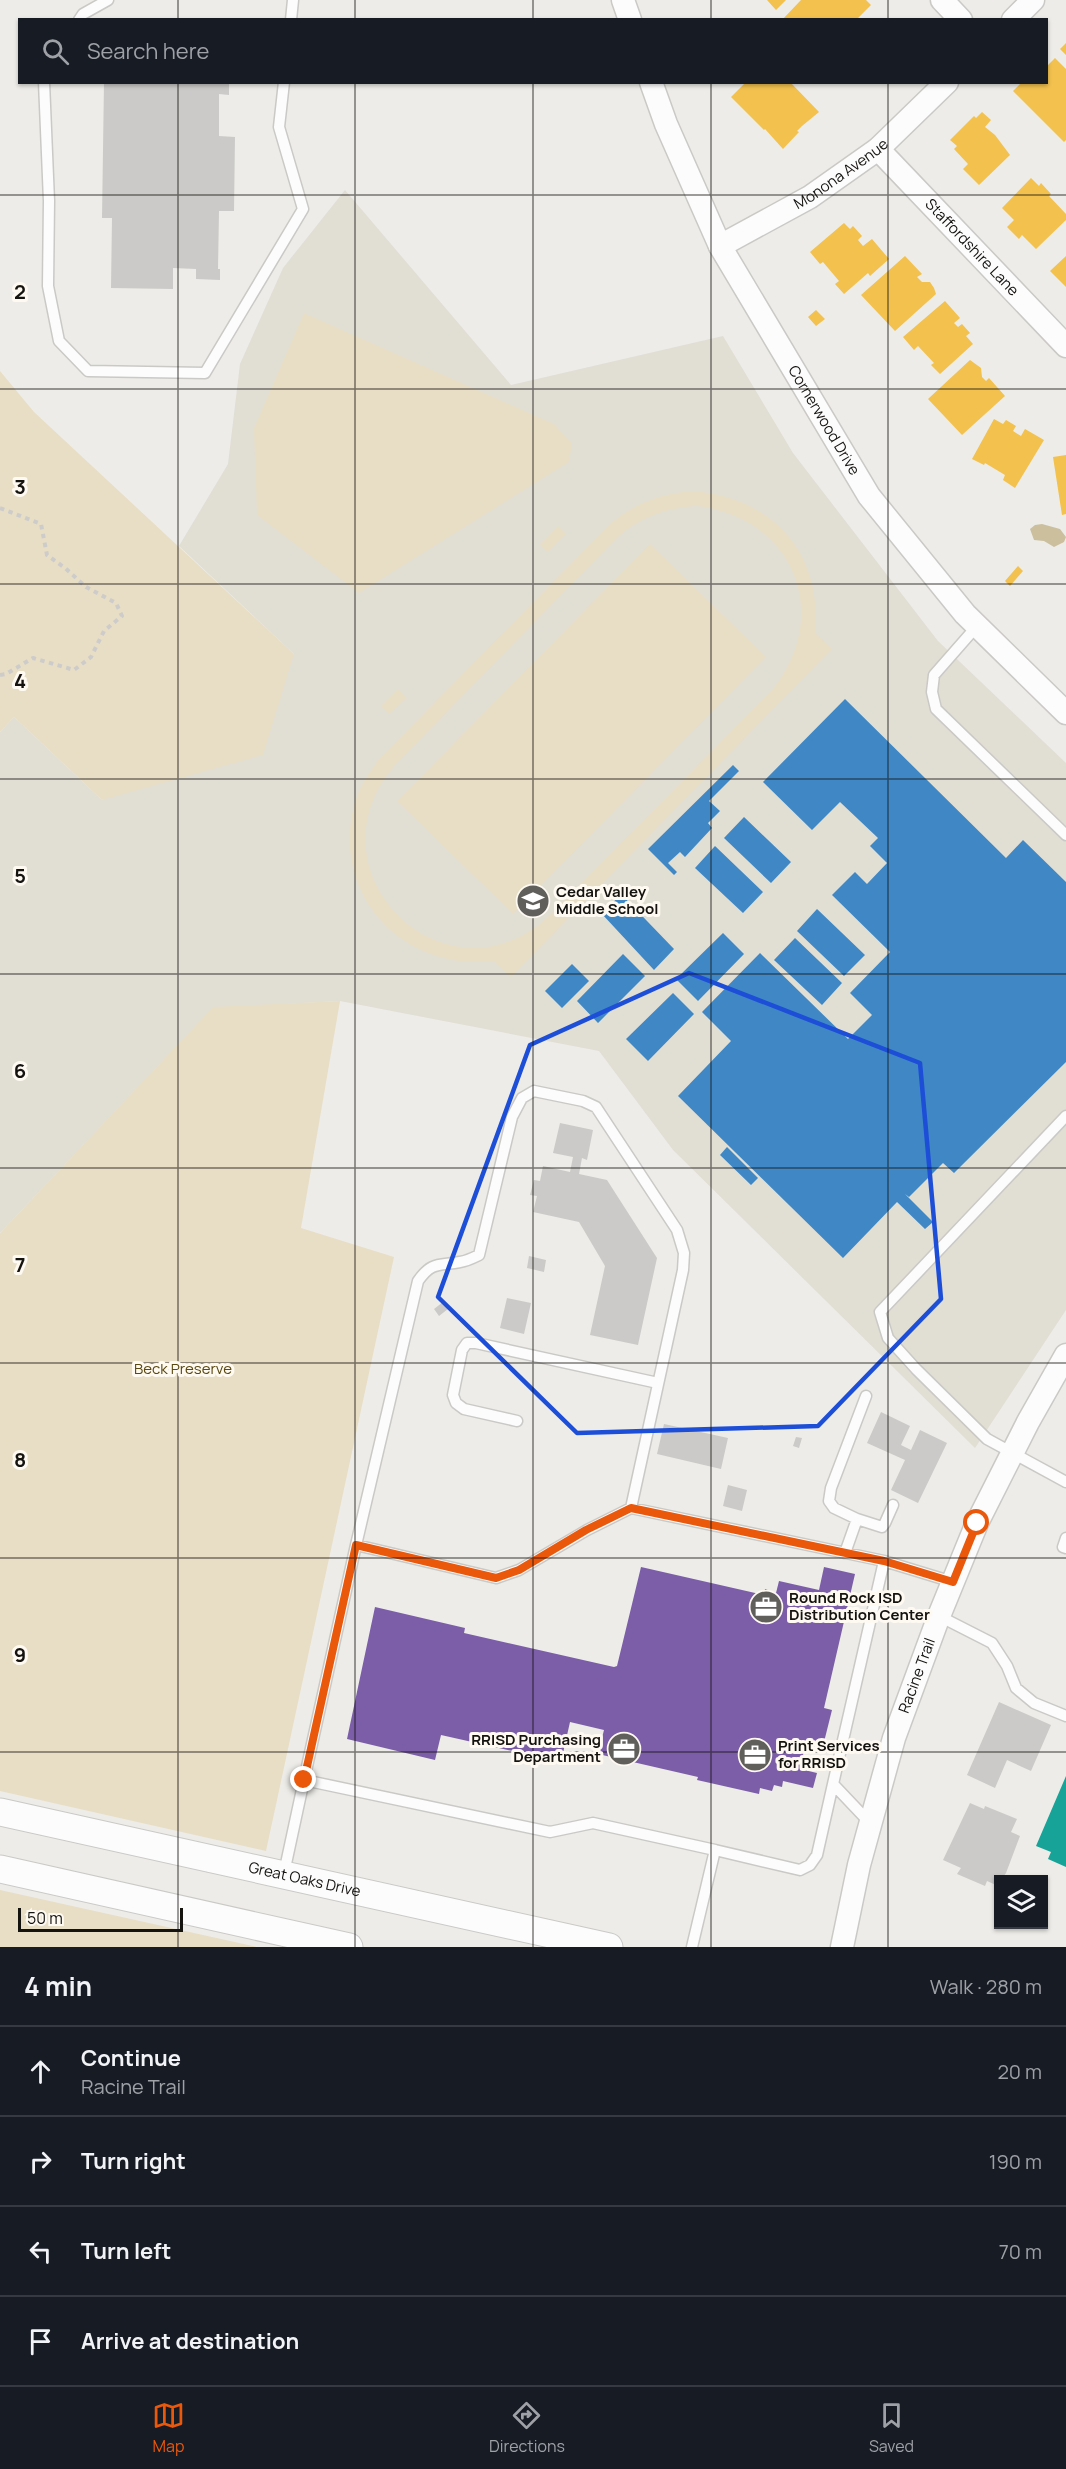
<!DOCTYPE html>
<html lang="en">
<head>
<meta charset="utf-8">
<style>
	:root { --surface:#171b24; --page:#20242c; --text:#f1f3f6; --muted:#9ea1a6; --line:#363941; --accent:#ea580c }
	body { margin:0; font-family:Manrope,sans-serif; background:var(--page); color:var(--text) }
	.controls { position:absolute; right:18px; bottom:18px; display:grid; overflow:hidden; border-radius:0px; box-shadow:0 2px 4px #0004 }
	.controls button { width:54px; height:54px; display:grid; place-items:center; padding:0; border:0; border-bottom:2px solid var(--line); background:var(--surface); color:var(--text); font:30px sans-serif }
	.scale { position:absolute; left:18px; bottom:15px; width:165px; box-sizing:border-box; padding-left:6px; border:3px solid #141310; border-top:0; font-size:16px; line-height:21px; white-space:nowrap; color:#141310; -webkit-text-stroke:4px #fefaf2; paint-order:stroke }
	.stop { position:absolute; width:18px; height:18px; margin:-14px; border:4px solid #ea580c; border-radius:50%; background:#fff }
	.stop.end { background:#ea580c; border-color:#fff; box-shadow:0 2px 6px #0008 }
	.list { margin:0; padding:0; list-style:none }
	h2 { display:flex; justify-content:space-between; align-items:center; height:78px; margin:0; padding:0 24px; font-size:26px }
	h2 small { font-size:20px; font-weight:400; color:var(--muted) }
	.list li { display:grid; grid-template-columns:39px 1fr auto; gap:18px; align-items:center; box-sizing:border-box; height:90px; padding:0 24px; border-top:2px solid var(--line) }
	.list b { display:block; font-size:22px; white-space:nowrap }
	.list p { margin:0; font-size:20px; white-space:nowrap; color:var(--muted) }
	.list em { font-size:20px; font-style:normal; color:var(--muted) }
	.icon { flex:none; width:33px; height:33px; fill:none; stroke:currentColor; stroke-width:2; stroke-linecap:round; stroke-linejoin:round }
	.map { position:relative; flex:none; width:1066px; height:1947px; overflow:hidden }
	.search { position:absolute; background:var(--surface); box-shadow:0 2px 4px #0004; left:18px; right:18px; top:18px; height:66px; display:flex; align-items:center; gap:15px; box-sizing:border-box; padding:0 21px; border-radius:0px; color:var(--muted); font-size:22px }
	.sheet { height:438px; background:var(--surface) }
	nav { display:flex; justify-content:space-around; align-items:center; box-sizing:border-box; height:84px; border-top:2px solid var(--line); background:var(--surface); font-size:16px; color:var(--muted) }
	nav a { display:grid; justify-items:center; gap:3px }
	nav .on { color:var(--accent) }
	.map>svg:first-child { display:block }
</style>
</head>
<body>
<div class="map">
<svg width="1066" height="1947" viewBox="0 0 1066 1947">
	<rect width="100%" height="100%" fill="#edece8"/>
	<path fill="#e1ded4" d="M 345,190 L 511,385 L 723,336 L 793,453 L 938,641 L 1066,763 L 1066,1310 L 975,1448 L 673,1150 L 599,1051 L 340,1001 L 213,1008 L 0,1233 L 0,732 L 14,717 L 102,800 L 294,654 L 179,546 L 228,464 L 240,364 L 283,268 Z"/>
	<path fill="#e8dec5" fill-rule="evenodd" d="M 304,313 L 554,424 L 572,443 L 569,462 L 359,593 L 257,515 L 254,428 Z
		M 0,371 L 34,412 L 294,654 L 263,755 L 102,800 L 14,717 L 0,732 Z
		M 692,491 C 772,497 823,552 815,633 L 832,649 L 511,977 L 493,961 C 398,972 326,888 357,796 C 362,782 371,771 378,760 L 610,524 C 635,503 660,494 692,491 ZM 697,506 C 794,518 833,615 772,690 L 552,913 C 448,1016 298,868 399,761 L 619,536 C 643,516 667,508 697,506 Z
		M 558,526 L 566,534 L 548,552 L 540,545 Z
		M 650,544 L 766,657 L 513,914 L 397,801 Z
		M 398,689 L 407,698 L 389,714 L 381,706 Z
		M 340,1001 L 301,1228 L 394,1257 L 266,1851 L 0,1791 L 0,1233 L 213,1007 Z
		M 0,1890 L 257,1947 L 0,1947 Z"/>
	<path fill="#cbbf9e" d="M 1042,524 L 1060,529 L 1066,537 L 1064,542 L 1054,547 L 1044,541 L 1034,540 L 1030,529 L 1035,525 Z"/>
	<path fill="#f2c14e" d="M 767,0 L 786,0 L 776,10 Z
		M 801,0 L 866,0 L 871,5 L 856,20 L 782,20 Z
		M 1066,43 L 1066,55 L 1060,49 Z
		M 1055,58 L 1066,69 L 1066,140 L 1064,142 L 1013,91 L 1022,82 L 1046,82 L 1046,67 Z
		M 746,82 L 790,82 L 819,112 L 802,126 L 797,131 L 799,132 L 783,149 L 765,129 L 764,130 L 731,97 Z
		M 982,112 L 991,120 L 985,127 L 995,135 L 1010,155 L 979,185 L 963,169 L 968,164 L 954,149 L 957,146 L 950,140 L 974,116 L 976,118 Z
		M 1031,178 L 1039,186 L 1041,183 L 1051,194 L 1049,196 L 1066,214 L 1066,220 L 1036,249 L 1022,235 L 1019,239 L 1007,227 L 1014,220 L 1002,208 Z
		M 844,223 L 850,229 L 853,226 L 862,236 L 858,240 L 863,246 L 872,239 L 889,259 L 870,276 L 868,273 L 844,294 L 835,284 L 839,281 L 823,262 L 820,264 L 810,252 Z
		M 905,256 L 922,274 L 917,277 L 922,282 L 930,282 L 934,288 L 936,294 L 895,331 L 861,295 Z
		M 1066,256 L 1066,287 L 1050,271 Z
		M 945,301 L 960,318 L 954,323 L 958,327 L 962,324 L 970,333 L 966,336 L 973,344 L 940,374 L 931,365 L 934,363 L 918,346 L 914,350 L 903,337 Z
		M 816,310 L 825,319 L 816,326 L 808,317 Z
		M 970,360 L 981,368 L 982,377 L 986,381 L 989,378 L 1005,396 L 962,435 L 928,399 Z
		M 994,419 L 1003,424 L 1006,420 L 1016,426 L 1013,431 L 1021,436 L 1025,429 L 1044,440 L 1015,488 L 1003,480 L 1005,475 L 985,463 L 984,465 L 972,459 Z
		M 1066,455 L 1066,514 L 1062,515 L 1053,457 Z
		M 1018,566 L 1023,571 L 1010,586 L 1005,581 Z"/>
	<path fill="#7b5ea7" d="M 641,1567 L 764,1595 L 765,1589 L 776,1593 L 779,1581 L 819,1590 L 824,1567 L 855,1574 L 824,1708 L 832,1710 L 822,1750 L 805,1746 L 800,1769 L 817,1773 L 813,1788 L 783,1781 L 782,1787 L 774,1785 L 772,1791 L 760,1788 L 759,1794 L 697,1780 L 698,1777 L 598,1754 L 604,1730 L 570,1722 L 561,1762 L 441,1735 L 435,1760 L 347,1739 L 375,1607 L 465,1628 L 464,1633 L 614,1667 L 617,1666 Z"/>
	<path fill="#3f88c5" d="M 845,699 L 1006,858 L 1023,840 L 1066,882 L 1066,1062 L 954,1173 L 943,1163 L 909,1197 L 905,1194 L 933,1222 L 925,1229 L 897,1202 L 843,1258 L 678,1096 L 731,1041 L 702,1012 L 760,953 L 848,1039 L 872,1015 L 850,993 L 890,952 L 832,895 L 855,872 L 867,884 L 887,863 L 870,846 L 878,838 L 840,802 L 812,830 L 763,782 Z
		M 733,765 L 739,771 L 709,801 L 720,811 L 708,823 L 712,828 L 685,857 L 680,852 L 668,863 L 677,872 L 674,875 L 648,849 Z
		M 744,817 L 791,862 L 771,883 L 724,838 Z
		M 715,846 L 763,892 L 743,913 L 695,868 Z
		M 621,894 L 674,949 L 654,970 L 602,914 Z
		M 817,909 L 865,955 L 844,976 L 797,931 Z
		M 723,933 L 744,954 L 698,1001 L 676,979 Z
		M 795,938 L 842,983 L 822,1005 L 774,960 Z
		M 623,954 L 645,976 L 598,1023 L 577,1001 Z
		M 572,964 L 589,981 L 562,1008 L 545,991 Z
		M 673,993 L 694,1014 L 648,1061 L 626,1039 Z
		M 727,1147 L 758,1178 L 751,1185 L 720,1155 Z"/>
	<path fill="#17a398" d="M 1066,1776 L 1066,1867 L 1048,1859 L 1051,1852 L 1036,1846 Z"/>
	<path fill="#cbcac8" d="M 104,82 L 229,82 L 229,95 L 219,94 L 219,136 L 235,137 L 234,211 L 219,211 L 218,269 L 220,269 L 220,280 L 196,279 L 196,269 L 173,268 L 173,289 L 111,288 L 112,218 L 102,218 Z
		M 560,1123 L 593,1130 L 587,1160 L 582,1158 L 579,1174 L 607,1180 L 657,1258 L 638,1345 L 590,1335 L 605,1266 L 579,1222 L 533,1212 L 537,1196 L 530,1195 L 534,1180 L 540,1181 L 543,1166 L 570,1172 L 573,1157 L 553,1153 Z
		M 529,1256 L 546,1260 L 544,1272 L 527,1268 Z
		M 507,1298 L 531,1303 L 524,1334 L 500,1328 Z
		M 443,1302 L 448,1309 L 439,1316 L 434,1309 Z
		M 881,1412 L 910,1426 L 901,1445 L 911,1450 L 920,1430 L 947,1443 L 918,1503 L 891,1490 L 905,1460 L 867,1443 Z
		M 664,1424 L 728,1438 L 721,1469 L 657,1454 Z
		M 796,1437 L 802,1438 L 799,1448 L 793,1446 Z
		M 728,1485 L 747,1490 L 742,1511 L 723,1506 Z
		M 999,1702 L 1051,1725 L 1031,1771 L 1007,1760 L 995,1788 L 967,1775 Z
		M 970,1803 L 984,1809 L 985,1806 L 1017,1819 L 1011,1832 L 1020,1836 L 1006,1873 L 1001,1880 L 998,1880 L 998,1886 L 987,1881 L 985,1886 L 957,1874 L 961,1868 L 943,1860 Z"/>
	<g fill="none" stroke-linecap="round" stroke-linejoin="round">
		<defs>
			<path id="service" d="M 79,20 L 83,14 L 108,0
				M 291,20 L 293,0
				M 44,82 L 49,201 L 48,286 L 59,341 L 88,371 L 205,373 L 303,209 L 279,127 L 284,82
				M 977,626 L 934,675 L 932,692 L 936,709 L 1066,835
				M 1066,1116 L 880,1312 L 888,1338 L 916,1369 L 987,1439 L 1066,1482
				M 517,1421 L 464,1409 L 456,1403 L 453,1395 L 462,1350 L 467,1343 L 476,1343 L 658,1383
				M 857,1519 L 882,1527 L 885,1523 L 893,1505
				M 1066,1538 L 1063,1547 L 1066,1548
				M 356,1545 L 418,1281 C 432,1261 439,1266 460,1262 C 467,1261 473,1258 479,1255 L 512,1117 L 522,1098 L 534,1091 L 583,1101 L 596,1107 L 677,1230 L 684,1253 L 683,1270 L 631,1508
				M 845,1553 L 857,1519 L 834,1508 L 829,1501 L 831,1488 L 866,1396
				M 939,1616 L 992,1643 L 1007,1666 L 1016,1688 L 1034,1703 L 1066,1716
				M 304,1780 L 356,1545 L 496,1578 L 519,1570 L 587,1530 L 631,1508 L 884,1561
				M 870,1823 L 833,1784 L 884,1561 L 953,1582
				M 715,1850 L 800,1870 L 810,1865 L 817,1855 L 833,1784
				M 284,1873 L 304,1780 L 550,1832 L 593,1823 L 715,1850 L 692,1947"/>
			<g id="minor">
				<path d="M 623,0 L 630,20"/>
				<path d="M 942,0 L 961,20"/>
				<path d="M 1013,20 L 1033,0"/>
				<path id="s1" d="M 651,82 L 666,124 L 720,246 L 869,496 L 965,614 L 1066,713"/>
				<path id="s2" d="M 878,149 L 1066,346"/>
				<path id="s3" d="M 720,246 L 810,197 L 878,149 L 947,82"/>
				<path id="s4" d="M 842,1947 L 859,1865 L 894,1738 L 939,1616 L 977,1523 L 1028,1422 L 1066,1355"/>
			</g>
			<g id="tertiary">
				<path id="s5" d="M 0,1812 L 609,1947"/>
				<path d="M 0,1869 L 349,1947"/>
			</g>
		</defs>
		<use href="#service" stroke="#cac9c6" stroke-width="13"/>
		<use href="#minor" stroke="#cac9c6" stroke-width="25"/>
		<use href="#tertiary" stroke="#cac9c6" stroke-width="29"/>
		<path stroke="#cdccca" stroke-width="4" stroke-dasharray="4.5 4.5" stroke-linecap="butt" d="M 0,508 L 41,524 L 47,555 L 65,568 L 86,587 L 116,603 L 122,616 L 104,631 L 91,657 L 74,670 L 33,658 L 6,674 L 0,675"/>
		<use href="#service" stroke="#fcfcfc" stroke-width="10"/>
		<use href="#minor" stroke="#fcfcfc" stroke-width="22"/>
		<use href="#tertiary" stroke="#fcfcfc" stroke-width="27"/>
	</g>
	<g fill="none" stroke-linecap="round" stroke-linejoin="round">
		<path stroke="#ea580c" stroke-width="8" d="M 304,1780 L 356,1545 L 496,1578 L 519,1570 L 586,1530 L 631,1508 L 884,1561 L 953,1582 L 977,1523"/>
	</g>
	<path fill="none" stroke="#1d4ed8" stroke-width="4.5" stroke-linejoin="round" d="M 689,973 L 920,1063 L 941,1299 L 818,1426 L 577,1433 L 438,1297 L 530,1045 Z"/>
	<path fill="none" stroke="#141310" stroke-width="1.5" stroke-opacity="0.55" d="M 178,0 L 178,20M 355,0 L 355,20M 533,0 L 533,20M 711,0 L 711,20M 888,0 L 888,20M 178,82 L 178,1947M 355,82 L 355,1947M 533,82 L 533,1947M 711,82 L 711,1947M 888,82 L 888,1947M 0,195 L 1066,195M 0,389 L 1066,389M 0,584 L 1066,584M 0,779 L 1066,779M 0,974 L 1066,974M 0,1168 L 1066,1168M 0,1363 L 1066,1363M 0,1558 L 1066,1558M 0,1752 L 1066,1752"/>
	<defs>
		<symbol id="school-disc" viewBox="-11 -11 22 22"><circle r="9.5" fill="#605f5c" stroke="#fefaf2"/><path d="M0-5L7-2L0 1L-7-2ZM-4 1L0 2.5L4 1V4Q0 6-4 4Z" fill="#fff"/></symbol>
		<symbol id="office-disc" viewBox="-11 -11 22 22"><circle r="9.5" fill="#605f5c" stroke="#fefaf2"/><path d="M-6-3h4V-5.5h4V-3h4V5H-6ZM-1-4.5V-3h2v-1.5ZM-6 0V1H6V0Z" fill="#fff"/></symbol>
	</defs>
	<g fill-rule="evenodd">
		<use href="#school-disc" x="514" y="882" width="38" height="38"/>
		<use href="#office-disc" x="747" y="1588" width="38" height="38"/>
		<use href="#office-disc" x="605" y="1730" width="38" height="38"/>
		<use href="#office-disc" x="736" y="1736" width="38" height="38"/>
	</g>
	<g text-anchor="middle" stroke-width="6" stroke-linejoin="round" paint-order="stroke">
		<g font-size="15" fill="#141310" stroke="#fefaf2">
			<text dy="5" stroke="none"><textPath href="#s3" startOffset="141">Monona Avenue</textPath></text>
			<text dy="5" stroke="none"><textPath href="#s2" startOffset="136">Staffordshire Lane</textPath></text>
			<text dy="5" stroke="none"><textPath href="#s1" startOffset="381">Cornerwood Drive</textPath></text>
			<text dy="5" stroke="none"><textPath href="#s4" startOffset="282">Racine Trail</textPath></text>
			<text dy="5" stroke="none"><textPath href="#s5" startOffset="312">Great Oaks Drive</textPath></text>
		</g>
		<g font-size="15" font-weight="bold" fill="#141310" stroke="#fefaf2" text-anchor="start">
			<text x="556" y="897">Cedar Valley<tspan x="556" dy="17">Middle School</tspan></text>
			<text x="789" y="1603">Round Rock ISD<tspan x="789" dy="17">Distribution Center</tspan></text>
			<text x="601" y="1745" text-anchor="end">RRISD Purchasing<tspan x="601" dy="17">Department</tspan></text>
			<text x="778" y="1751">Print Services<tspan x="778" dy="17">for RRISD</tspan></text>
		</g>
		<g font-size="15" fill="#5b4811" stroke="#fefaf2">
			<text x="183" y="1374">Beck Preserve</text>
		</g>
	</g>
	<g font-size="20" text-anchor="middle" font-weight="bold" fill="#141310" stroke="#fefaf2" stroke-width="6" stroke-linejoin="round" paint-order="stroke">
		<text x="20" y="299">2</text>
		<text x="20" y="494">3</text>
		<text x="20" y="688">4</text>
		<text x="20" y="883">5</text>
		<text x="20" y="1078">6</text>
		<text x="20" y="1272">7</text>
		<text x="20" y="1467">8</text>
		<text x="20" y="1662">9</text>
	</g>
</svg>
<div class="controls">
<button><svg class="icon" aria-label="layers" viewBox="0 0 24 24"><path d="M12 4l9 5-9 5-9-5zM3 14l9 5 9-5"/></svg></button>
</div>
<div class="scale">50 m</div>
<div class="stop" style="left:977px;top:1523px"></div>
<div class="stop end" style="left:304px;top:1780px"></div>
<div class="search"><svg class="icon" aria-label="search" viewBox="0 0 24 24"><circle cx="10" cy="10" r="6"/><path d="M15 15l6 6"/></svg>Search here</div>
</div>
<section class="sheet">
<h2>4 min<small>Walk · 280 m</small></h2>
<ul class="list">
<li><svg class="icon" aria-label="ahead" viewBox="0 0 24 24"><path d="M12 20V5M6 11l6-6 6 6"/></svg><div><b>Continue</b><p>Racine Trail</p></div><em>20 m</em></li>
<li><svg class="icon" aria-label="right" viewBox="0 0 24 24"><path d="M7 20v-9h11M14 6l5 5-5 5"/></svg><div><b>Turn right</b></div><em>190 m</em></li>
<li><svg class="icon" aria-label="left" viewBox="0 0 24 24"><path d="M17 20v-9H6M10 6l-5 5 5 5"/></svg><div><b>Turn left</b></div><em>70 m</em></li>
<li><svg class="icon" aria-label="arrive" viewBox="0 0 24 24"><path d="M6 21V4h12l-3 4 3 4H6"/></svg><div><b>Arrive at destination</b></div></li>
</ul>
</section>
<nav>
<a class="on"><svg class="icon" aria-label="map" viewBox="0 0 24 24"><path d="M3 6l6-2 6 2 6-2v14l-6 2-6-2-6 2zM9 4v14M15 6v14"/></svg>Map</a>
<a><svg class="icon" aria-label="directions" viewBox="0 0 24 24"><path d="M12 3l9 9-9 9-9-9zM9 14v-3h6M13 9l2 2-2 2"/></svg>Directions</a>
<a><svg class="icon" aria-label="saved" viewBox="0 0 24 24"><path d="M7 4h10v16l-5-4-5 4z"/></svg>Saved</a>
</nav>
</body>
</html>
